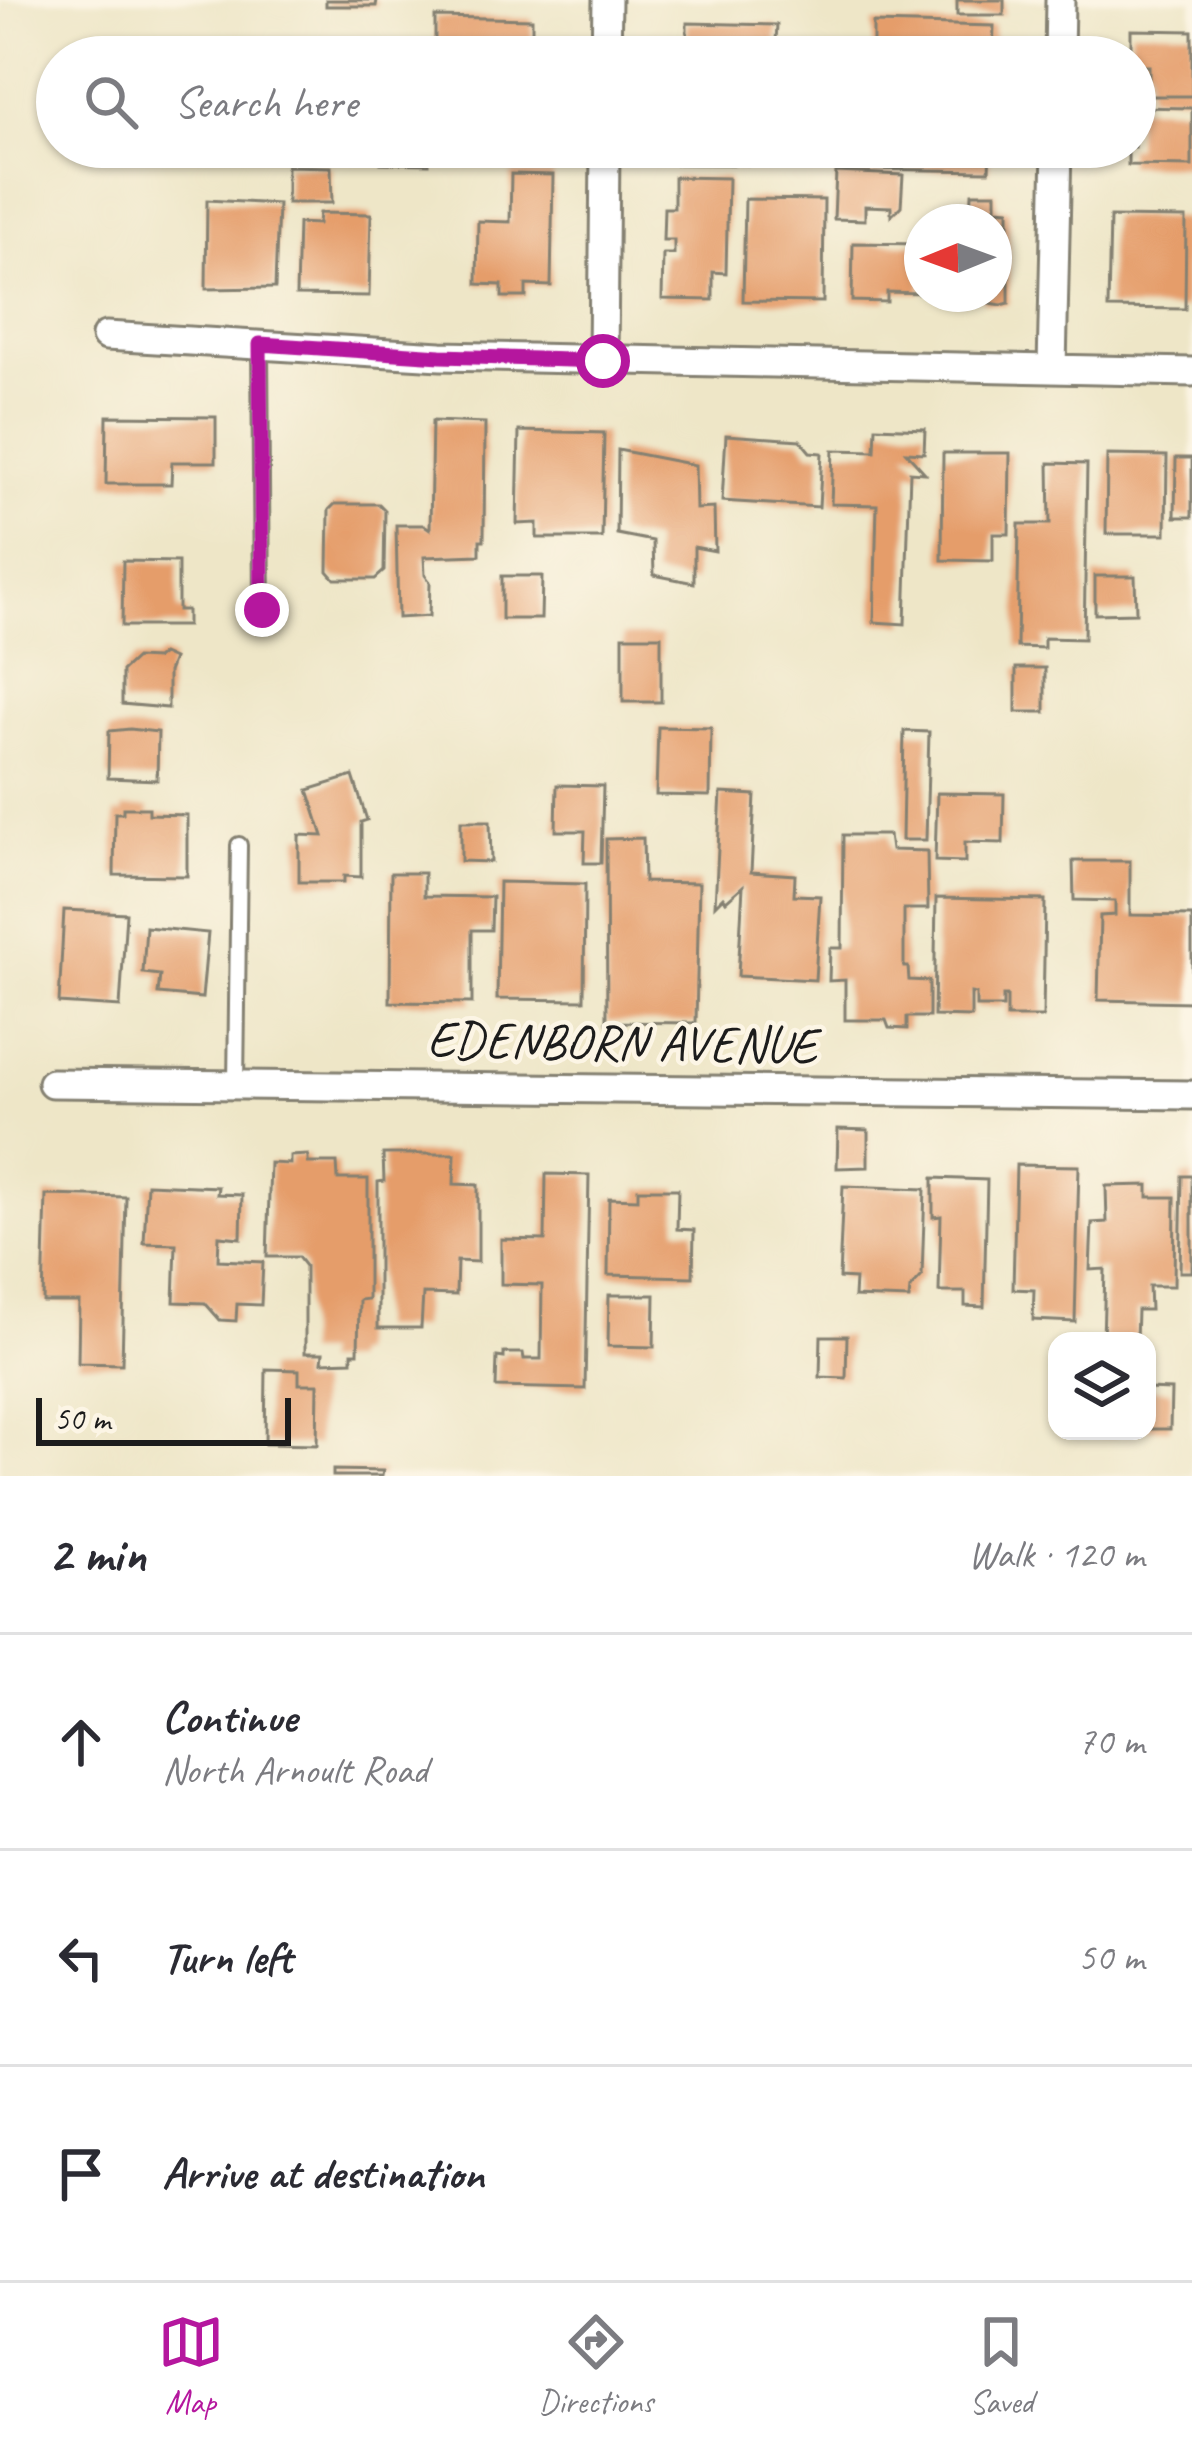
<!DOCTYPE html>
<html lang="en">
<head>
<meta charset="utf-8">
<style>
	:root { --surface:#fff; --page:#f2f2f3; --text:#2b2b33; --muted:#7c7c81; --line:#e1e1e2; --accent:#b5179e }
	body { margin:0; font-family:Caveat,sans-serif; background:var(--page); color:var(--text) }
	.controls { position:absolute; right:36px; bottom:36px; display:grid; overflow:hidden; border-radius:24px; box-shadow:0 3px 9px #0004 }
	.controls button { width:108px; height:108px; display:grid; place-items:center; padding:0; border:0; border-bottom:3px solid var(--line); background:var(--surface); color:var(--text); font:60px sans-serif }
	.compass { position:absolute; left:904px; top:204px; width:108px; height:108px; border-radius:50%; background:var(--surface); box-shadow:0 3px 9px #0004; rotate:269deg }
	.scale { position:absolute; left:36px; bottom:30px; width:255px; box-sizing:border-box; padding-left:12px; border:6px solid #1c1c1c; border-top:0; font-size:33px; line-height:42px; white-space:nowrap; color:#1c1c1c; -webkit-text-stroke:9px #fcf5e5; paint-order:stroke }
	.stop { position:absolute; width:36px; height:36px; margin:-27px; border:9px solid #b5179e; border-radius:50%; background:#fff }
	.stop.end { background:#b5179e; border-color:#fff; box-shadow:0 3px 12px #0008 }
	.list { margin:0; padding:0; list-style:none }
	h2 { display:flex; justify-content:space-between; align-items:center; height:156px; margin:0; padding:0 48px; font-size:51px }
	h2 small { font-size:39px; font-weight:400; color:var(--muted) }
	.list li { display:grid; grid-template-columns:78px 1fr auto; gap:36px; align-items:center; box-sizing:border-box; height:216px; padding:0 48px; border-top:3px solid var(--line) }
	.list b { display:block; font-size:45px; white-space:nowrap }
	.list p { margin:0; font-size:39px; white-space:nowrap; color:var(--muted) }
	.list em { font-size:39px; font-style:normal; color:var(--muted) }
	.icon { flex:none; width:66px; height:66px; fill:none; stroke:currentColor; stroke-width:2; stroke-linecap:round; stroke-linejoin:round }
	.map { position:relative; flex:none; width:1192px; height:1476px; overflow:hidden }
	.search { position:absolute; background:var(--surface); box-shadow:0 3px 9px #0004; left:36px; right:36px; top:36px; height:132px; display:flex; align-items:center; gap:30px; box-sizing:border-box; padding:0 42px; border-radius:66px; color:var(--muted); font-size:45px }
	.sheet { height:804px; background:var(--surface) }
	nav { display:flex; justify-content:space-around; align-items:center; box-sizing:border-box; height:168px; border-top:3px solid var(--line); background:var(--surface); font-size:33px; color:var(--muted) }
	nav a { display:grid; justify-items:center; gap:6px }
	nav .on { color:var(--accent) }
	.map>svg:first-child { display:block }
</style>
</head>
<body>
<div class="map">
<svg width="1192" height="1476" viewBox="0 0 1192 1476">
	<rect width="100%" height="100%" fill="#fcf5e5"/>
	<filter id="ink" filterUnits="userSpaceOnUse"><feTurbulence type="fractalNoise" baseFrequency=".00833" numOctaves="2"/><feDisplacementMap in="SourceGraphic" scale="24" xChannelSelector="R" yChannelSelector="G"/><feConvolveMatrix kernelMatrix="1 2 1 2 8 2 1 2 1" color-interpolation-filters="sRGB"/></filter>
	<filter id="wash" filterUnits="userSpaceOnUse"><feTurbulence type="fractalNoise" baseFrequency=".004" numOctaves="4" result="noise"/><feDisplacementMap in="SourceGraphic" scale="48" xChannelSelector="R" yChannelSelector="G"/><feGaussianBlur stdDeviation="2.7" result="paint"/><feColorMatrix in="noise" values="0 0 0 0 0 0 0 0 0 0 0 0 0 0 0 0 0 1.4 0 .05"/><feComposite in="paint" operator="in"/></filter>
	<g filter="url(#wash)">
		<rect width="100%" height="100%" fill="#eee6c7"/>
		<g id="blocks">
			<path fill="#e59d6b" d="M 326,0 L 377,0 L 376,6 L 326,6 Z
				M 957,0 L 1004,0 L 1004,15 L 957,15 Z
				M 435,17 L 532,19 L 532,40 L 540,40 L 540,54 L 448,57 L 448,51 L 435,51 Z
				M 687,23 L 777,25 L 775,57 L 687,57 Z
				M 873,23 L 994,26 L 993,57 L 873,57 Z
				M 1131,30 L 1192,31 L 1192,96 L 1149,96 L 1149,66 L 1135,66 L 1135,57 L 1131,57 Z
				M 384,48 L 423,50 L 423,57 L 383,57 Z
				M 1135,107 L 1192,108 L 1192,166 L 1128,165 L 1128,147 L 1135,147 Z
				M 382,147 L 429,147 L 429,164 L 381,163 Z
				M 480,147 L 540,147 L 539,156 L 480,154 Z
				M 675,147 L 786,147 L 787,156 L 785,165 L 674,164 Z
				M 863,147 L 990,147 L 989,171 L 863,169 Z
				M 287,166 L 331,167 L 332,203 L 287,203 Z
				M 836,172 L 903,175 L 901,206 L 891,216 L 891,207 L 865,206 L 865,220 L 834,219 Z
				M 511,174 L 553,175 L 551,286 L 526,285 L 526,297 L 502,297 L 502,285 L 477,284 L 478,221 L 510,222 Z
				M 674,177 L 728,178 L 726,273 L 713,272 L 713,300 L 662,299 L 663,254 L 674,254 L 674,240 L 663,240 L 664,208 L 674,208 Z
				M 972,193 L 996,193 L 996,209 L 1009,210 L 1009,303 L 1002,305 L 983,302 L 983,294 L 994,294 L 994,222 L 971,222 Z
				M 745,199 L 824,200 L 823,302 L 743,301 Z
				M 207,200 L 278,204 L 275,288 L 206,289 Z
				M 319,213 L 371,214 L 369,296 L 296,295 L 298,223 L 318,224 Z
				M 1110,217 L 1186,218 L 1185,309 L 1108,308 Z
				M 853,243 L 921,244 L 921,293 L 887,292 L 887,302 L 852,301 Z
				M 107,416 L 216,417 L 216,462 L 172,462 L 171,484 L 106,484 Z
				M 432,421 L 485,423 L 484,540 L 480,540 L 480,555 L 424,557 L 425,575 L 430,582 L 429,616 L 398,618 L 396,525 L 424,525 L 430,529 Z
				M 876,427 L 925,429 L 924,453 L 906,452 L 925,473 L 910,472 L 905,624 L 874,622 L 877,505 L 831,504 L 833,450 L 875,451 Z
				M 519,431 L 604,433 L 602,538 L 537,538 L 537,523 L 517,524 Z
				M 726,435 L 800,440 L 810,452 L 822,453 L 819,507 L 722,501 Z
				M 618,450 L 695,465 L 696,509 L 714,508 L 715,551 L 694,547 L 694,583 L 654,575 L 653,541 L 617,534 Z
				M 943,453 L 1010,453 L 1009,534 L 993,534 L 993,561 L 942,560 Z
				M 1107,455 L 1167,456 L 1166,534 L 1106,534 Z
				M 1176,458 L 1192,458 L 1192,517 L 1175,517 Z
				M 1049,463 L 1087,464 L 1084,639 L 1044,638 L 1044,648 L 1017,647 L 1019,524 L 1050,524 Z
				M 335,504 L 379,504 L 385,510 L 384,571 L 375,579 L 335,579 L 328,571 L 329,510 Z
				M 123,561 L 178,562 L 178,610 L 187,610 L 187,626 L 122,626 Z
				M 502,576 L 542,576 L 541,619 L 502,619 Z
				M 1095,576 L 1135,576 L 1136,613 L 1095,614 Z
				M 623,636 L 661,636 L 661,702 L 623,702 Z
				M 162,654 L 173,659 L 168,672 L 168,708 L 122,704 L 122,671 L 136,658 L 156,659 Z
				M 1016,668 L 1045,668 L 1045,712 L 1016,712 Z
				M 658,727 L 711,728 L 710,796 L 656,795 Z
				M 130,729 L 158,732 L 157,780 L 108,778 L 109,731 Z
				M 904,731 L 929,732 L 926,840 L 902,840 Z
				M 353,776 L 367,820 L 361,822 L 361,877 L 344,876 L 344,882 L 299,882 L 299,835 L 323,836 L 308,790 Z
				M 557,785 L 603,786 L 601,863 L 584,863 L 585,831 L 556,831 Z
				M 721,793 L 755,795 L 751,872 L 795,875 L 794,895 L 820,896 L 815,980 L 738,976 L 743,886 L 726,901 L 723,897 L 715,905 Z
				M 937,793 L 1004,794 L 1003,843 L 965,842 L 965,862 L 935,861 Z
				M 123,808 L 149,808 L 149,814 L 187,815 L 187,876 L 114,875 L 115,813 L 123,813 Z
				M 461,821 L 490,821 L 491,862 L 461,861 Z
				M 843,835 L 889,835 L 891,850 L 927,851 L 928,909 L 904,909 L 904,967 L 908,967 L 909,980 L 929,981 L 929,1017 L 907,1017 L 907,1029 L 889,1028 L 886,1020 L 845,1020 L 845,980 L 829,981 L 830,948 L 842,948 Z
				M 643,838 L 644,882 L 699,883 L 696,1023 L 607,1022 L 606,839 Z
				M 1073,861 L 1130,861 L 1130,915 L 1192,916 L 1192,1002 L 1098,1000 L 1100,916 L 1115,915 L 1115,901 L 1074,900 Z
				M 391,873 L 424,873 L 424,896 L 492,897 L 491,930 L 472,930 L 472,1003 L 390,1002 Z
				M 499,882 L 585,884 L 584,1000 L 497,999 Z
				M 936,898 L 1045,900 L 1043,1017 L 1007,1017 L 1007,996 L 1003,996 L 1003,1007 L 976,1007 L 976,994 L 971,993 L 971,1017 L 934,1016 Z
				M 64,910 L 126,913 L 120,1007 L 59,1003 Z
				M 146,927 L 208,933 L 202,998 L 158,994 L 160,975 L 143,973 Z
				M 838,1129 L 868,1130 L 868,1167 L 837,1168 Z
				M 383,1154 L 455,1154 L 454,1184 L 478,1185 L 478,1262 L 457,1261 L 456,1295 L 423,1294 L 421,1328 L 378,1328 L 378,1182 L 384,1181 Z
				M 308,1155 L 308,1163 L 337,1163 L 338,1179 L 368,1179 L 368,1299 L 359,1300 L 358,1353 L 352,1353 L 352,1361 L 322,1362 L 323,1353 L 305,1353 L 305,1266 L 298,1257 L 267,1257 L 270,1163 L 290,1164 L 290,1156 Z
				M 1016,1165 L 1079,1166 L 1075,1322 L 1033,1320 L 1034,1290 L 1013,1289 Z
				M 546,1174 L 589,1175 L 585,1389 L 496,1387 L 497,1357 L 504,1358 L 504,1353 L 523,1353 L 524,1359 L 541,1359 L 542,1285 L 501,1284 L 501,1239 L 545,1240 Z
				M 1182,1176 L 1192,1176 L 1192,1272 L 1180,1272 Z
				M 933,1178 L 987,1180 L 984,1307 L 965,1306 L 965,1292 L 939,1292 L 941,1216 L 933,1217 Z
				M 147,1184 L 218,1187 L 217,1194 L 242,1195 L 241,1238 L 219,1236 L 218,1260 L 263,1262 L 261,1305 L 237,1304 L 236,1321 L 220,1320 L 205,1303 L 174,1302 L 176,1244 L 144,1243 Z
				M 1148,1185 L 1148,1197 L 1175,1197 L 1174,1286 L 1149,1286 L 1150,1310 L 1137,1310 L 1136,1341 L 1103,1341 L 1105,1269 L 1090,1270 L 1092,1223 L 1107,1222 L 1106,1186 Z
				M 843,1186 L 925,1189 L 922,1276 L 910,1289 L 909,1299 L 854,1297 L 855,1279 L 839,1278 Z
				M 638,1189 L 678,1189 L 677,1229 L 694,1230 L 693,1277 L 608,1275 L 609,1198 L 638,1199 Z
				M 46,1195 L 126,1197 L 122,1364 L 78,1363 L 79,1302 L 43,1302 Z
				M 609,1295 L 655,1295 L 654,1347 L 608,1346 Z
				M 821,1336 L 847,1336 L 846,1378 L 820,1377 Z
				M 266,1369 L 299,1370 L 299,1384 L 318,1384 L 317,1445 L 265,1444 Z
				M 1147,1389 L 1171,1390 L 1170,1429 L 1147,1429 Z
				M 1084,1431 L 1115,1431 L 1115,1437 L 1083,1437 Z
				M 333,1470 L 383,1471 L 382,1476 L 333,1476 Z"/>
		</g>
	</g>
	<g filter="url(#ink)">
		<use href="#blocks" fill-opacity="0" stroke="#858172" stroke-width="3"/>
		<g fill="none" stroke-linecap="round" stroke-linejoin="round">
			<defs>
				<path id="lane" d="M 260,344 L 262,610
					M 236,1085 L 239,845"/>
				<path id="street" d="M 606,57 L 607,0
					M 1059,57 L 1060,0
					M 106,336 L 441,356 L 1192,372
					M 603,361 L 605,147
					M 1052,368 L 1057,147
					M 52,1083 L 1192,1095"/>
			</defs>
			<use href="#lane" stroke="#858172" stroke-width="20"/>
			<use href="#street" stroke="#858172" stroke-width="33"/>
			<use href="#lane" stroke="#fff" stroke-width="14"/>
			<use href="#street" stroke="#fff" stroke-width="27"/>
		</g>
	</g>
	<g fill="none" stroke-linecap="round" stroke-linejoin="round" filter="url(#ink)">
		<path stroke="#b5179e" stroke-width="15" d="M 262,610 L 260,344 L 441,356 L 603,361"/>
	</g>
	<g text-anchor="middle" stroke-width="9" stroke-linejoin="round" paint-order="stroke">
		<g font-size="51" fill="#1c1c1c" stroke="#fcf5e5">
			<text transform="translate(622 1041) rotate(1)" y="18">EDENBORN AVENUE</text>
		</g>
	</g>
</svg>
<div class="controls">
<button><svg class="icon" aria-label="layers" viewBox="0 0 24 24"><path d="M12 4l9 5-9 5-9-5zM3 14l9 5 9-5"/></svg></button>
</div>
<svg class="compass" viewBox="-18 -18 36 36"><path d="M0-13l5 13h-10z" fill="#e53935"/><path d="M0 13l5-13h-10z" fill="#7c7c81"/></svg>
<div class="scale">50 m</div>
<div class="stop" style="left:603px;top:361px"></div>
<div class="stop end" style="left:262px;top:610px"></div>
<div class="search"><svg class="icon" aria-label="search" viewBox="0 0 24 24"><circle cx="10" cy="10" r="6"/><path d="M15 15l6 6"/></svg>Search here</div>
</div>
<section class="sheet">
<h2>2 min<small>Walk · 120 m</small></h2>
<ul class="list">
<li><svg class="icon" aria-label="ahead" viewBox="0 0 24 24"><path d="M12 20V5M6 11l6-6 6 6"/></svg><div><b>Continue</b><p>North Arnoult Road</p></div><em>70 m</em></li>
<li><svg class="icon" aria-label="left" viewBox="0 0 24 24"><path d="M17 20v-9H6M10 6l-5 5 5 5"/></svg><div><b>Turn left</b></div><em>50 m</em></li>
<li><svg class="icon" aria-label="arrive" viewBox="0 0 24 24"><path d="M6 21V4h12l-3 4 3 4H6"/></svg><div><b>Arrive at destination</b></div></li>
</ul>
</section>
<nav>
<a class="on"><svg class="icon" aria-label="map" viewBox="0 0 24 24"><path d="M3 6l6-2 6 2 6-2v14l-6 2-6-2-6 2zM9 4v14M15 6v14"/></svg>Map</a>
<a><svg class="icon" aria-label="directions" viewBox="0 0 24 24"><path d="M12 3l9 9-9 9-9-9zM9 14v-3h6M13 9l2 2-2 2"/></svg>Directions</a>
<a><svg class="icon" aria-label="saved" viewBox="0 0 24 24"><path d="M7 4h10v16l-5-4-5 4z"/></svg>Saved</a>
</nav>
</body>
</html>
